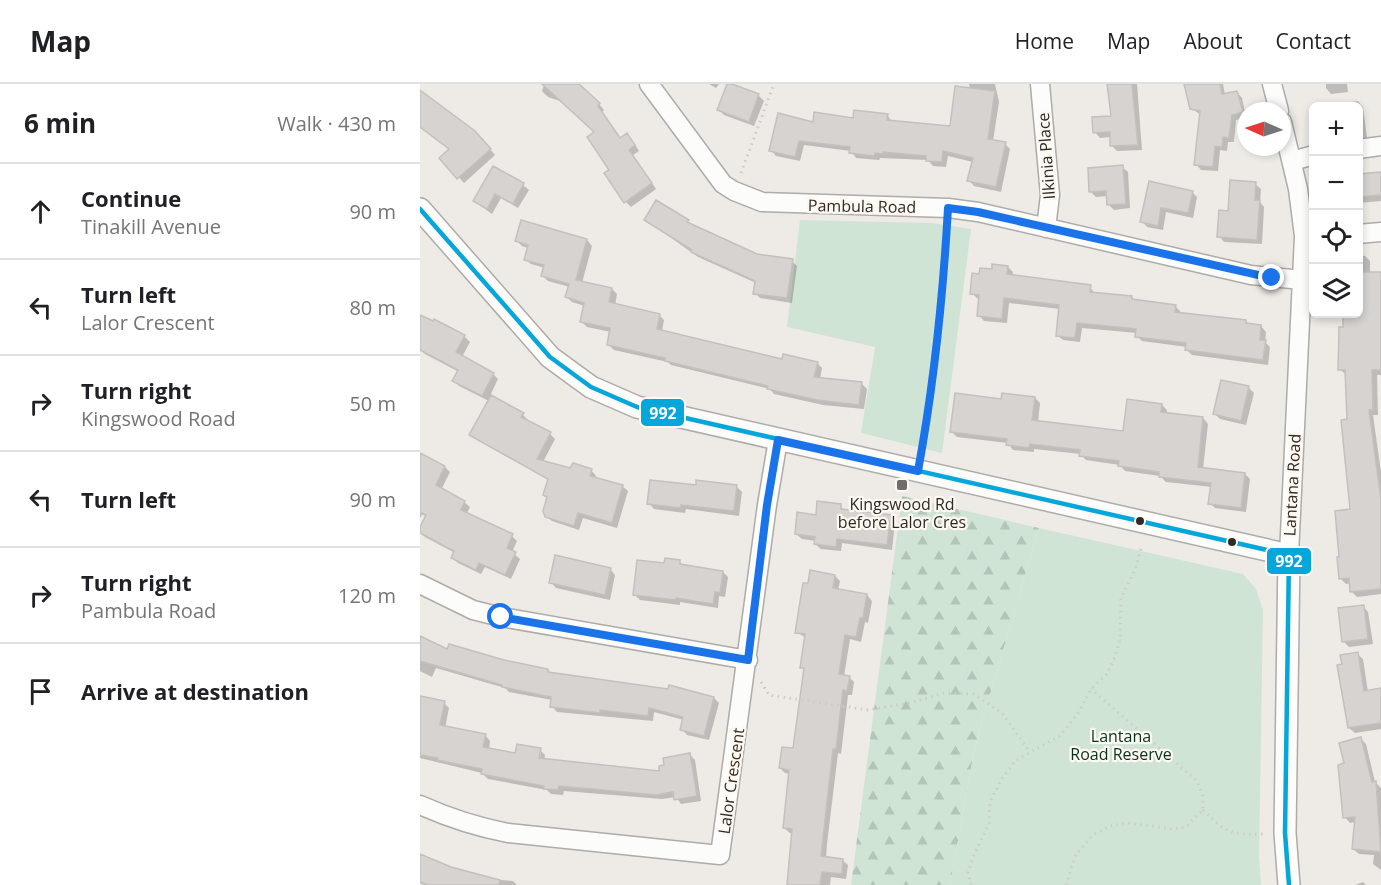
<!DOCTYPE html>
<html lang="en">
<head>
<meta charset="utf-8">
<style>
	:root { --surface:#fff; --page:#f6f6f6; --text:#202124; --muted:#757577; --line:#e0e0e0 }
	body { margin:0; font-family:"Open Sans",sans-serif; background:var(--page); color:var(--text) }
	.controls { position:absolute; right:18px; top:18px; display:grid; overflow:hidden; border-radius:9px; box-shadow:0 3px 9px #0003 }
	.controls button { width:54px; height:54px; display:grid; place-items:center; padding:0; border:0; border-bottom:2px solid var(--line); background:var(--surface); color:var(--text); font:30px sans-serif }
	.compass { position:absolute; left:817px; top:18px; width:54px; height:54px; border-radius:50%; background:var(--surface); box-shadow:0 3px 9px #0003; rotate:273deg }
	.stop { position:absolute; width:18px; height:18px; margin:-14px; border:4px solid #1a73e8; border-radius:50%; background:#fff }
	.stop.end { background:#1a73e8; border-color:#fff; box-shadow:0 2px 6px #0008 }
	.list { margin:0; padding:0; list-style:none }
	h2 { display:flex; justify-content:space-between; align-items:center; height:78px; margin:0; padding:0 24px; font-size:26px }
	h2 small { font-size:20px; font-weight:400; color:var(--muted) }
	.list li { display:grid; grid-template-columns:39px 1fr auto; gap:18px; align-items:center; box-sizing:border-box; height:96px; padding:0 24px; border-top:2px solid var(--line) }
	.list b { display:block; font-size:22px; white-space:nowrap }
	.list p { margin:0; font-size:20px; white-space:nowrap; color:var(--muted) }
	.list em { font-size:20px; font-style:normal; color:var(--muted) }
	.icon { flex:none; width:33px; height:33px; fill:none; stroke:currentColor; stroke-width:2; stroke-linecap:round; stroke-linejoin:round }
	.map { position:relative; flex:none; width:961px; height:801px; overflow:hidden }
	header { display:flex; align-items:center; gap:36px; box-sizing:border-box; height:84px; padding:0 30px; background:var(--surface); border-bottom:2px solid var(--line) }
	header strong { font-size:28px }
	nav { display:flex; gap:33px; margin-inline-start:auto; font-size:21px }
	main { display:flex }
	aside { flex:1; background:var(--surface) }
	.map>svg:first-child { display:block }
</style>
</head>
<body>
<header>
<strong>Map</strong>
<nav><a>Home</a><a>Map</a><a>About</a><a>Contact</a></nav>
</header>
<main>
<aside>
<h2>6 min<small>Walk · 430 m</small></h2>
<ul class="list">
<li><svg class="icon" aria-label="ahead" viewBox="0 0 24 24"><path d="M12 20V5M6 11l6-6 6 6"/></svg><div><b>Continue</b><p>Tinakill Avenue</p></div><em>90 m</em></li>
<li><svg class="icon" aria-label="left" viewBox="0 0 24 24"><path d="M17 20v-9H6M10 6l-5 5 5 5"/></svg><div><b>Turn left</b><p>Lalor Crescent</p></div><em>80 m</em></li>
<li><svg class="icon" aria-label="right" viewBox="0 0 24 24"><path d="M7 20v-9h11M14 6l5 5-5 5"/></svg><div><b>Turn right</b><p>Kingswood Road</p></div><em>50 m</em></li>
<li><svg class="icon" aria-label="left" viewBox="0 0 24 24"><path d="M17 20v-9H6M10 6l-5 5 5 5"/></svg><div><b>Turn left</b></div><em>90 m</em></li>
<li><svg class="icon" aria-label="right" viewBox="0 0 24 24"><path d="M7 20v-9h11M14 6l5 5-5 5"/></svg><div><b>Turn right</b><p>Pambula Road</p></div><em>120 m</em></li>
<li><svg class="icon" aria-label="arrive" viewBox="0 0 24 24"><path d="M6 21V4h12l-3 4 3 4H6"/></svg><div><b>Arrive at destination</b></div></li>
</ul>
</aside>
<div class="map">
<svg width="961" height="801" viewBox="0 0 961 801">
	<defs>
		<pattern id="forest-firs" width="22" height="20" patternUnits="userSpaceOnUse" patternTransform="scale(1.5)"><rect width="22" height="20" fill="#d0e4d6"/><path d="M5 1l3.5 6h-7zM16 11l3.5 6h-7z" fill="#b3c4b8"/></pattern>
	</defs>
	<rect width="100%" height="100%" fill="#eeeae6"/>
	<path fill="url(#forest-firs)" d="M 482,412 L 619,444 L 555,662 L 530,801 L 431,801 Z"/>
	<path fill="#d0e4d6" d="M 380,136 L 512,139 L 551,145 L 522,369 L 441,349 L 455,263 L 367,243 Z
		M 619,444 L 823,490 L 836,505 L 843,526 L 839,773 L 841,801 L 530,801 L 555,662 Z"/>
	<path fill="#0003" fill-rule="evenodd" d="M 121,0 L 157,0 L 179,20 L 184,26 L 182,28 L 201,55 L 207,51 L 212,56 L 219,67 L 213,71 L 236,105 L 211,123 L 206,118 L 176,48 L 143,18 L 128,13 L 122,7 L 124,1 Z
		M 289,0 L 299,0 L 296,4 Z
		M 549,0 L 575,0 L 579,18 L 573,57 L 585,60 L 590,65 L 581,108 L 554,102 L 549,96 L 553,78 L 528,72 L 526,83 L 513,82 L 508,76 L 460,74 L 459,76 L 436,74 L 431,67 L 384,61 L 380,77 L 356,72 L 351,66 L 394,40 L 467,31 L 472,38 L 531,43 L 550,5 Z
		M 689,0 L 717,0 L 722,66 L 697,67 L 692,62 L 691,53 L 680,54 L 675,48 L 692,34 Z
		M 765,0 L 803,0 L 805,11 L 817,8 L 822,14 L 826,33 L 816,36 L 814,58 L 808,58 L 807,67 L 800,66 L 798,87 L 781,86 L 776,80 L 781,31 L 771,24 Z
		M 906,0 L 927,0 L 928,8 L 911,10 L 906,4 Z
		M 0,8 L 60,54 L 75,71 L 44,99 L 21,74 L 30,66 L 0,43 Z
		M 338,11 L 344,17 L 334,42 L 304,31 L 299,26 Z
		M 938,17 L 943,23 L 947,54 L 938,55 L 938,22 L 917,22 L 917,20 Z
		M 702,83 L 708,88 L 710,124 L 694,126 L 688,120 L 688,112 L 676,113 L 671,108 Z
		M 73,84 L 103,101 L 109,106 L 98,124 L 81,114 L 72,130 L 54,117 Z
		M 961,89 L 961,117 L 938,119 L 938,91 Z
		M 730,99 L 772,108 L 777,113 L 773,134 L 746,128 L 743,146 L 727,143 L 722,137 Z
		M 835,100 L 841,105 L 840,118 L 844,123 L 842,160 L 804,158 L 799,152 L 809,128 Z
		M 226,136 L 264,145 L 269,139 L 272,142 L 336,172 L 372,177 L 377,182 L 372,219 L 340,214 L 335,209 L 336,199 L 278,173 Z
		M 167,156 L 172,162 L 162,199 L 192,205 L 197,210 L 195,221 L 239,231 L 244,236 L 242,247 L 363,277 L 397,279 L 402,284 L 400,295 L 441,299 L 447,305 L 444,325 L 403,321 L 354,310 L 350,305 L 251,281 L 248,278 L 194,266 L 188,260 L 191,248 L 167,243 L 162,238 L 165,222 L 152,218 L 147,213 L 150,203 L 128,197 L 123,192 L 125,184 L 111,180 L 105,175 L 108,164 L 102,162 L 97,157 Z
		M 938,171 L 945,172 L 950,177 L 950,190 L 961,190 L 961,291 L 957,291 L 958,331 L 953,331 L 961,388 L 961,510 L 937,513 L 931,507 L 931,499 L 926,500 L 920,494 L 921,474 L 932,427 L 926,291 L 920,285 L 925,230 L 938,230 Z
		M 588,183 L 593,188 L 592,192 L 670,203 L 675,210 L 712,214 L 715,217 L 755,222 L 760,227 L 760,230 L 826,237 L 829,241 L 841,242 L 846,248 L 845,258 L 850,263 L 848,281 L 772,271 L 767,266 L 767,263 L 722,257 L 717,252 L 717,249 L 662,244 L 660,258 L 643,256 L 637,251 L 640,225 L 589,219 L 587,239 L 564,237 L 559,231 L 560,215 L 557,214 L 552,209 L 560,192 Z
		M 0,232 L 13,239 L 15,237 L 44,252 L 50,258 L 42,273 L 73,290 L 78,295 L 70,312 L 103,331 L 108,336 L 107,338 L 130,350 L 135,355 L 123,378 L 151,386 L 171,386 L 176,392 L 176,395 L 202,402 L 208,407 L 197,444 L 163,434 L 159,446 L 132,437 L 126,432 L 129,396 L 57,356 L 51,350 L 69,317 L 39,302 L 34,296 L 39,288 L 5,270 L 0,265 Z
		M 829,304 L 834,309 L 826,341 L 800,335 L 795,330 Z
		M 615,314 L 620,319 L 618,338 L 704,348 L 742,321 L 747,326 L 747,330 L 783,334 L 788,340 L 783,385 L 825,390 L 830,395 L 826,428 L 795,424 L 790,419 L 792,403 L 746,398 L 740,392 L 705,387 L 700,381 L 666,376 L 661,370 L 614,365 L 614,368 L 593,366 L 588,359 L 537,353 L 531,347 L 583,317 Z
		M 0,377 L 25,383 L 30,388 L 21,406 L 44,418 L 50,423 L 47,429 L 92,452 L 97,457 L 92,468 L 100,475 L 91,495 L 65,483 L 61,490 L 38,479 L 33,474 L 35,469 L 5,453 L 0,448 L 7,433 L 0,429 Z
		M 316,402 L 322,408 L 319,432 L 266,425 L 265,429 L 234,425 L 229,419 L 277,403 Z
		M 420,422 L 425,427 L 470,433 L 475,438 L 472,466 L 422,459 L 421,467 L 401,465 L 395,460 L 396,457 L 382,455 L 376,450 Z
		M 259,478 L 264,482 L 303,488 L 308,493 L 305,513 L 299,512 L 298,524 L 260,518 L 260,521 L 220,516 L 215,511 L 246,481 Z
		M 190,485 L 195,491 L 190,516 L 136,504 L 131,498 Z
		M 415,492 L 420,497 L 418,506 L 447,511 L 452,517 L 448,539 L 445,538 L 441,558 L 430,555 L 424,592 L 429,593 L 434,598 L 432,611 L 428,611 L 421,670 L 418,669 L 407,760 L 406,774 L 422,776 L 428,781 L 426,795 L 411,793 L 410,801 L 368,801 L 373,749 L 370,749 L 364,744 L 370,690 L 365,689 L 360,684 L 374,666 L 385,586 L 382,583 L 386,554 L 377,548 Z
		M 943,522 L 948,528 L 953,560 L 929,563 L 924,558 Z
		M 0,553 L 28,567 L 128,586 L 132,590 L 294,614 L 299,619 L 289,656 L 267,651 L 262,645 L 264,636 L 234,628 L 233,637 L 137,628 L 132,622 L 132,616 L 89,608 L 85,604 L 16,584 L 12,593 L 0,587 Z
		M 937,570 L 943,575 L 948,608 L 961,606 L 961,645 L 935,649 L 929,644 L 923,581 Z
		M 0,613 L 24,619 L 29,624 L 25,644 L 65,651 L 70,657 L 69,666 L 96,671 L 120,666 L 125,671 L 124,676 L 241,688 L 270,671 L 275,676 L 281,717 L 261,720 L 256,713 L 242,715 L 144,707 L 143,711 L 131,710 L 127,706 L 68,695 L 62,689 L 0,674 ZM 118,667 L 121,667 L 119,681 Z
		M 941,655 L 946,660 L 955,698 L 961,704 L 961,786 L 953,780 L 954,771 L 939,770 L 933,765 L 936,738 L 930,739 L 925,733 L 926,681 Z
		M 0,771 L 30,784 L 69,795 L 93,797 L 97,801 L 4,801 L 0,799 Z
		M 943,798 L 946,801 L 935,801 Z"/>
	<path fill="#d7d3d0" stroke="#c4c0bd" stroke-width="1.5" d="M 122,0 L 159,0 L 180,19 L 178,22 L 200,54 L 207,49 L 215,61 L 209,66 L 232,99 L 204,119 L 184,89 L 189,86 L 167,53 L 174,48 Z
		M 307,0 L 312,0 L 339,10 L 329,38 L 297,26 Z
		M 687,0 L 712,0 L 718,61 L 690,62 L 690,48 L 673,49 L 672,33 L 691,32 Z
		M 764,0 L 800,0 L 802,10 L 817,7 L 823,28 L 812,31 L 809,54 L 803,53 L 802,63 L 795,62 L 793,83 L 774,81 L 780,27 L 770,25 Z
		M 535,2 L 575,7 L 568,55 L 586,58 L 576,103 L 547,97 L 553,74 L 523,67 L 522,78 L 506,77 L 506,72 L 463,68 L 463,70 L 455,69 L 454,72 L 429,69 L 430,63 L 379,57 L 375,73 L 349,67 L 358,29 L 393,38 L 394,28 L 433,34 L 434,26 L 468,30 L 467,36 L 530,42 Z
		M 0,6 L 55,47 L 71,65 L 37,95 L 19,74 L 29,65 L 0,43 Z
		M 703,81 L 706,120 L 687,121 L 686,107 L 669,108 L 668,84 Z
		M 73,82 L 104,99 L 93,120 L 75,110 L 67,125 L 53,117 Z
		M 961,88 L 961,111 L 939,113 L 939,90 Z
		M 810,96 L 836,98 L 835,116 L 840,116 L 837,156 L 797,153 L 799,126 L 808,127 Z
		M 729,97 L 773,107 L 768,129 L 741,124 L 738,142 L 720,138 Z
		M 236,116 L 269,136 L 267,138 L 337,170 L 373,175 L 367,214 L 333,210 L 335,197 L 271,168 L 272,166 L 224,136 Z
		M 101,136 L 167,155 L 156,196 L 192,204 L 189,218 L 240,230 L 237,245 L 362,275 L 363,270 L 398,278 L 394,293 L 442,298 L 439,321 L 397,316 L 347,305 L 348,302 L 245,277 L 245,274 L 187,261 L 190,244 L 160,238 L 164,219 L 145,213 L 149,200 L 121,192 L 124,181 L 104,176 L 108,161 L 95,157 Z
		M 572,180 L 588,182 L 587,190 L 671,201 L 670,208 L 712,212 L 712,215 L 756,221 L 755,228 L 826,236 L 826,239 L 841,241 L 840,256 L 846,256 L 843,276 L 765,266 L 766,259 L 715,253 L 716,245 L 657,239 L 655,254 L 636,252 L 639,221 L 584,214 L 582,235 L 557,232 L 559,211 L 550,210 L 552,189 L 559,190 L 560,184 L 572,185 Z
		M 939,188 L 961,188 L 961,286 L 952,286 L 953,326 L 949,326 L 961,416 L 961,505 L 930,508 L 929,494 L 919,495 L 917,473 L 919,473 L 915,427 L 930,425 L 921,336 L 927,335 L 925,286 L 918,286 L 919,243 L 923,243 L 923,230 L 939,230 Z
		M 0,231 L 13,237 L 14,235 L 45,251 L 36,268 L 74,289 L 62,312 L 32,297 L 38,286 L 0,266 Z
		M 801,296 L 829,302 L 821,337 L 793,330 Z
		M 535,309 L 581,315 L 582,309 L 615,313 L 612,336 L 703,347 L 707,315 L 742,320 L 741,328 L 783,333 L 778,383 L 825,389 L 821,424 L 788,420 L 791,399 L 739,393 L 739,388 L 698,382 L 699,377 L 659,372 L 660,366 L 610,360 L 609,364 L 586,361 L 587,355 L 530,348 Z
		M 71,311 L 104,329 L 101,333 L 131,348 L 117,375 L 150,384 L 153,379 L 172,385 L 170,392 L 203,401 L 192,439 L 158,429 L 154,442 L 125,433 L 123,427 L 127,413 L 123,411 L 128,395 L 49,351 Z
		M 0,369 L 25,382 L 16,401 L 45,417 L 41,426 L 93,450 L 87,464 L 96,468 L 85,491 L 59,479 L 56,486 L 31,474 L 34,467 L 0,449 L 0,443 L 6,431 L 2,429 L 0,433 Z
		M 230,396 L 276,401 L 276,396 L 317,401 L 314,427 L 261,421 L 260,424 L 227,420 Z
		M 397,417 L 421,420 L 421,425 L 471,431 L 467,461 L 417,455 L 416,463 L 394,460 L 395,453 L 375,450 L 377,428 L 396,431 Z
		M 135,471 L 191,484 L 185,511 L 129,499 Z
		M 245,474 L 260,476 L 260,480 L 303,487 L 300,509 L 295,508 L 293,520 L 256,514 L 255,516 L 213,511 L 217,476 L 244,479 Z
		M 390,486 L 415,491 L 413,504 L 447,510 L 443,534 L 440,534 L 436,553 L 425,551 L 419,590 L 430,592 L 427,607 L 423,606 L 416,665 L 413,665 L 403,754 L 401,772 L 423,775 L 422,790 L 402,788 L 400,801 L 367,801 L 372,745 L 363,744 L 369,686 L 359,684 L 362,663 L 373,664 L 384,584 L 380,584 L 385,550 L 375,549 L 383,499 L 388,499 Z
		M 944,521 L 948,555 L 922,558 L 918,524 Z
		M 0,552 L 27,565 L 29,560 L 84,576 L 128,585 L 128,588 L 248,605 L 249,601 L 294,613 L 284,652 L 260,646 L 263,633 L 229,624 L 228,632 L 180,626 L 180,629 L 130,623 L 131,613 L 82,603 L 82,601 L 0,577 Z
		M 938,568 L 944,607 L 961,604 L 961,639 L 928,644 L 917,581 L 922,580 L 920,571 Z
		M 0,612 L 25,617 L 20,641 L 66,650 L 63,663 L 95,669 L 97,660 L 121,664 L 119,674 L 239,687 L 239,682 L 244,681 L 243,674 L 270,669 L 277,712 L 254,716 L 253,708 L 236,711 L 139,702 L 138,706 L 124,705 L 124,702 L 61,690 L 62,685 L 17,676 L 18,674 L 0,671 Z
		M 941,653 L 952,698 L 956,697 L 961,768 L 932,765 L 935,733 L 923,734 L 918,681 L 924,679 L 919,659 Z
		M 0,770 L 31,783 L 80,796 L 79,801 L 8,801 L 0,798 Z"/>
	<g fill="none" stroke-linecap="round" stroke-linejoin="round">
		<defs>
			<path id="minor" d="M 229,0 L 303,100 L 314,107 L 342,118 L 528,124 L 558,128 L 831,191 L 882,196
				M 620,0 L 630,111 L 626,144
				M 852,0 L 859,27
				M 862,38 L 878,105 L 884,152 L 869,471
				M 938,65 L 961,62
				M 872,77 L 894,71
				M 938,150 L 961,148
				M 0,500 L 53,526 L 81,533 L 328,576
				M 0,721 C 29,734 57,743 88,749 L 300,771 L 347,421 L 358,356"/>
			<path id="tertiary" d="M 0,125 L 130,273 L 171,303 L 217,323 L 869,471 L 865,749 L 869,801"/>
		</defs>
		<use href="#minor" stroke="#aeaba8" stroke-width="21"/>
		<use href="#tertiary" stroke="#aeaba8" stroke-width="24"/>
		<path stroke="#ccccca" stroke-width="3" stroke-dasharray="1.5 4.5" stroke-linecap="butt" d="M 321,89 L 354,0
			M 501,368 L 518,252 L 527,142
			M 341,598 L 349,611 L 448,626 L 490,619 L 524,609 L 554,610 L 582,629 L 610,668
			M 783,726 C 806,749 811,751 843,750
			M 551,801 L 548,788 L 554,771 L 569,739 L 570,718 L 581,696 L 595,677 L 641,651 L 658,629 L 671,605 L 687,590 L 695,573 L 700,555 L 701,514 L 716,483 L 722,461
			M 646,801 L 656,770 L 673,751 L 690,742 L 708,739 L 753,745 L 766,743 L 783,726 L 783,712 L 777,697 L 671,605"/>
		<use href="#minor" stroke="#fcfcfb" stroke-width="18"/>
		<use href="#tertiary" stroke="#fcfcfb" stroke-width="21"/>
		<defs>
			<path id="bus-1" d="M 0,125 L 130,273 L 171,303 L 217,323 L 869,471 L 865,749 L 869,801"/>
		</defs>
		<use href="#bus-1" stroke="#fef8f1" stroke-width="9"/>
		<use href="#bus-1" stroke="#04a7db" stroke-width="4.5"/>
	</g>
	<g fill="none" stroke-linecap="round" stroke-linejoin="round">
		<path stroke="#1a73e8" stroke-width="8" d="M 81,533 L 328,576 L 347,421 L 358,356 L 498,387 C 514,300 523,213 528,124 L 558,128 L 852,194"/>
	</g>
	<rect fill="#716d6a" stroke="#fef8f1" stroke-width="2" x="476" y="395" width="12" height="12" rx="3"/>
	<g fill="#2d2a27" stroke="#fef8f1" stroke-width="2">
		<circle cx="720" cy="437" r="5"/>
		<circle cx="812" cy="458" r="5"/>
	</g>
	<g text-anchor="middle" stroke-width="4.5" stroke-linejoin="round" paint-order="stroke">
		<g font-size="16" fill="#2d2a27" stroke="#fef8f1">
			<text transform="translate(626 72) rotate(-94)" y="6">Ilkinia Place</text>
			<text transform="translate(442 122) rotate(1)" y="6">Pambula Road</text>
			<text transform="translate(872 401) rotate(-87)" y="6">Lantana Road</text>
			<text transform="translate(311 697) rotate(-82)" y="6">Lalor Crescent</text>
		</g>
		<g font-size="16" fill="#2d2a27" stroke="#fef8f1">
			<text x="482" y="426">Kingswood Rd<tspan x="482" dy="18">before Lalor Cres</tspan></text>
		</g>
		<g font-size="16" fill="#053320" stroke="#fef8f1">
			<text x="701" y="658">Lantana<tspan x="701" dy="18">Road Reserve</tspan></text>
		</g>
	</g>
	<g stroke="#fef8f1" stroke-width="2">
		<rect x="220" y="314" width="45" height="29" rx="6" fill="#04a7db"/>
		<rect x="846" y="463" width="46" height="28" rx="6" fill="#04a7db"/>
	</g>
	<g font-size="16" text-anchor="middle" font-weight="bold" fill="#fff">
		<text x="243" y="335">992</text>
		<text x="869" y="483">992</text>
	</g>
</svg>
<div class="controls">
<button>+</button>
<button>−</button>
<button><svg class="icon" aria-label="locate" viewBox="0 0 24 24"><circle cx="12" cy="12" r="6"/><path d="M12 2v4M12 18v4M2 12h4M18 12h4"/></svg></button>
<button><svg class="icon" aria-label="layers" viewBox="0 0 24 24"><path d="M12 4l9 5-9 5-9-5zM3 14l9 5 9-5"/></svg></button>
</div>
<svg class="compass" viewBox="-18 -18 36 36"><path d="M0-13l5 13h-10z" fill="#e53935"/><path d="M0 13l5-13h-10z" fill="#757577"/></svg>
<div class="stop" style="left:81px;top:533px"></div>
<div class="stop end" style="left:852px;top:194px"></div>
</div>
</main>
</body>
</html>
